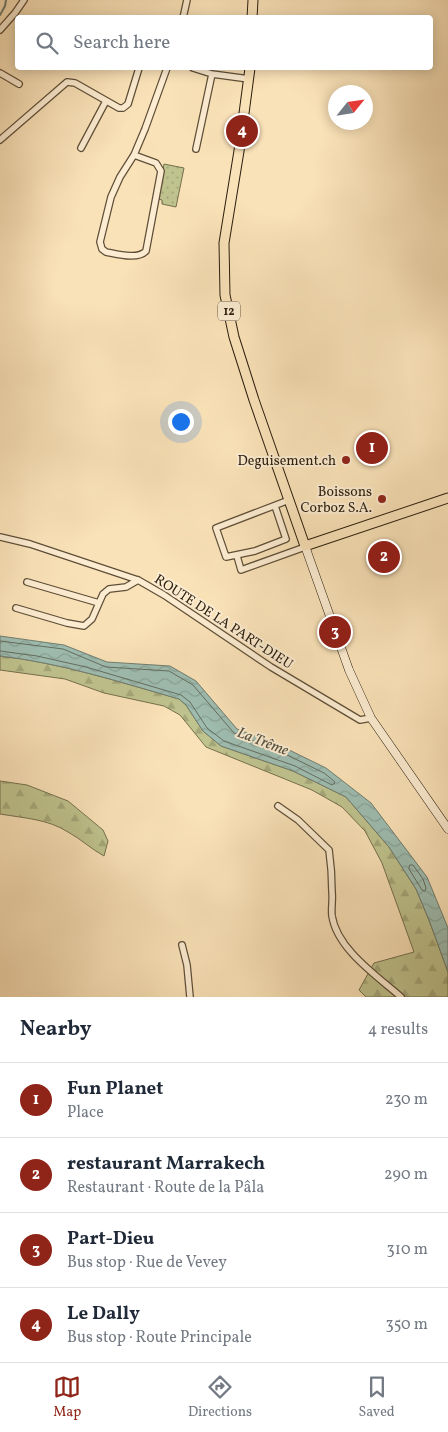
<!DOCTYPE html>
<html lang="en">
<head>
<meta charset="utf-8">
<style>
	:root { --surface:#fff; --page:#f6f6f7; --text:#1f2937; --muted:#747a83; --line:#e0e1e3; --accent:#8f2418 }
	body { margin:0; font-family:Vollkorn,serif; background:var(--page); color:var(--text) }
	.compass { position:absolute; left:328px; top:85px; width:45px; height:45px; border-radius:50%; background:var(--surface); box-shadow:0 2px 12px #0003; rotate:60deg }
	.you { position:absolute; left:180px; top:421px; width:18px; height:18px; margin:-12px; border:4px solid #fff; border-radius:50%; background:#1a73e8; box-shadow:0 0 0 8px #1a73e833 }
	.badge { display:grid; place-items:center; width:32px; height:32px; border-radius:50%; background:var(--accent); color:#fff; font-size:16px; font-weight:700 }
	.pin { position:absolute; translate:-50% -50%; border:2px solid #fff; box-shadow:0 1px 5px #0006 }
	.list { margin:0; padding:0; list-style:none }
	h2 { display:flex; justify-content:space-between; align-items:center; height:65px; margin:0; padding:0 20px; font-size:21px }
	h2 small { font-size:16px; font-weight:400; color:var(--muted) }
	.list li { display:grid; grid-template-columns:32px 1fr auto; gap:15px; align-items:center; box-sizing:border-box; height:75px; padding:0 20px; border-top:1px solid var(--line) }
	.list b { display:block; font-size:19px; white-space:nowrap }
	.list p { margin:0; font-size:16px; white-space:nowrap; color:var(--muted) }
	.list em { font-size:16px; font-style:normal; color:var(--muted) }
	.icon { flex:none; width:28px; height:28px; fill:none; stroke:currentColor; stroke-width:2; stroke-linecap:round; stroke-linejoin:round }
	.map { position:relative; flex:none; width:448px; height:997px; overflow:hidden }
	.search { position:absolute; background:var(--surface); box-shadow:0 2px 12px #0003; left:15px; right:15px; top:15px; height:55px; display:flex; align-items:center; gap:12px; box-sizing:border-box; padding:0 18px; border-radius:5px; color:var(--muted); font-size:19px }
	.sheet { height:365px; background:var(--surface) }
	nav { display:flex; justify-content:space-around; align-items:center; box-sizing:border-box; height:70px; border-top:1px solid var(--line); background:var(--surface); font-size:14px; color:var(--muted) }
	nav a { display:grid; justify-items:center; gap:2px }
	nav .on { color:var(--accent) }
	.map>svg:first-child { display:block }
</style>
</head>
<body>
<div class="map">
<svg width="448" height="997" viewBox="0 0 448 997">
	<defs>
		<pattern id="forest-firs" width="22" height="20" patternUnits="userSpaceOnUse" patternTransform="scale(1.25)"><rect width="22" height="20" fill="#bfc38e"/><path d="M5 1l3.5 6h-7zM16 11l3.5 6h-7z" fill="#a4a779"/></pattern>
		<pattern id="park-dots" width="8" height="8" patternUnits="userSpaceOnUse" patternTransform="scale(1.25)"><rect width="8" height="8" fill="#bfc38e"/><path d="M2 2h.1M6 6h.1" fill="none" stroke="#a4a779" stroke-width="1.8" stroke-linecap="round"/></pattern>
		<pattern id="water-waves" width="16" height="10" patternUnits="userSpaceOnUse" patternTransform="scale(1.25)"><rect width="16" height="10" fill="#9ebdb1"/><path d="M0 5q4-4 8 0t8 0" fill="none" stroke="#88a297"/></pattern>
	</defs>
	<rect width="100%" height="100%" fill="#fae2b8"/>
	<filter id="stains"><feTurbulence type="fractalNoise" baseFrequency=".004" numOctaves="4"/><feColorMatrix values="0 0 0 0 .2 0 0 0 0 .09 0 0 0 0 .02 0 0 0 .5 -.17"/></filter>
	<radialGradient id="worn" r=".72"><stop offset=".6" stop-color="#630" stop-opacity="0"/><stop offset="1" stop-color="#630" stop-opacity=".3"/></radialGradient>
	<path fill="url(#forest-firs)" stroke="#75704e" d="M 0,656 C 61,663 120,682 179,699 L 186,705 L 203,731 L 221,746 L 293,771 L 346,797 L 389,847 L 416,889 L 429,920 L 448,972 L 448,997 L 366,997 L 359,990 L 374,963 L 414,952 L 382,863 L 365,831 L 342,807 L 312,790 L 206,747 L 180,715 L 164,706 L 104,693 L 65,679 L 0,670 Z
		M 0,781 L 27,785 L 68,801 L 103,830 L 108,841 L 104,856 C 91,849 81,839 68,832 C 48,819 23,818 0,814 Z"/>
	<path fill="url(#park-dots)" stroke="#75704e" d="M 164,164 L 184,168 L 176,207 L 162,204 L 162,200 L 158,199 Z"/>
	<path fill="url(#water-waves)" stroke="#707d70" d="M 0,636 L 64,645 L 107,662 L 170,666 L 196,681 L 237,729 L 281,746 L 326,768 L 371,803 L 427,877 L 448,928 L 448,972 L 429,920 L 416,889 L 389,847 L 346,797 L 293,771 L 221,746 L 203,731 L 186,705 L 179,699 C 120,682 61,663 0,656 Z"/>
	<g fill="none" stroke-linecap="round" stroke-linejoin="round">
		<path stroke="#646e60" stroke-width="1" d="M 0,641 L 63,649 L 106,667 L 169,671 L 193,685 L 234,733 L 279,751 L 324,773 L 334,781 L 335,783 L 332,785 L 295,766 L 224,741 L 207,728 L 190,702 L 181,695 L 86,667 L 37,656 L 0,651
			M 410,865 L 413,865 L 423,879 L 426,888 L 425,891 L 422,890 L 409,869 Z"/>
		<path stroke="#707d70" stroke-width="2" d="M 0,15 L 5,6 L 6,0"/>
		<defs>
			<path id="minor" d="M 183,18 L 187,0
				M 0,30 L 15,13 L 24,0
				M 193,68 L 212,74 L 249,79
				M 0,73 L 19,84
				M 0,140 L 67,82 L 75,83 L 119,108 L 123,108 L 128,104 L 139,68
				M 81,148 L 106,101
				M 196,149 L 212,74
				M 134,155 L 156,163 L 161,171 L 146,251 C 138,260 117,254 106,252 L 102,249 L 100,242 L 111,197 L 120,177 L 134,155 L 145,129 L 167,68
				M 275,506 L 286,539 L 255,551 L 226,557 L 216,528 L 289,500
				M 0,537 L 30,544 L 138,580 L 164,595 L 271,667 L 360,720 L 371,718
				M 237,556 L 241,570 L 305,547
				M 27,582 L 99,603
				M 16,608 L 67,623 L 84,626 L 92,619 L 103,594 L 109,589 L 126,587 L 138,580
				M 278,806 L 298,820 L 329,850 C 331,864 332,878 332,892 C 333,900 331,908 332,916 C 337,949 377,976 401,997
				M 182,945 L 187,965 L 190,997"/>
			<path id="secondary" d="M 305,546 L 349,670 L 371,718 L 448,829"/>
			<path id="primary" d="M 252,18 L 253,0
				M 250,68 L 239,151 L 224,243 L 225,295 L 234,337 L 254,400 L 305,546 L 448,498"/>
		</defs>
		<use href="#minor" stroke="#5f4f38" stroke-width="8"/>
		<use href="#secondary" stroke="#2b1e0e" stroke-width="9"/>
		<use href="#primary" stroke="#2b1e0e" stroke-width="11"/>
		<use href="#minor" stroke="#fcecd1" stroke-width="5.5"/>
		<use href="#secondary" stroke="#fcecd1" stroke-width="8"/>
		<use href="#primary" stroke="#fae2b8" stroke-width="9"/>
	</g>
	<g fill="#8f2418" stroke="#fcecd1" stroke-width="2">
		<circle cx="346" cy="460" r="5"/>
		<circle cx="382" cy="499" r="5"/>
	</g>
	<g text-anchor="middle" stroke-width="4" stroke-linejoin="round" paint-order="stroke">
		<rect fill="#fcecd1" stroke="#6a5c48" stroke-width="1" x="218" y="301.5" width="22" height="19" rx="4"/>
		<g font-size="12" font-weight="bold" fill="#2b1e0e">
			<text x="229" y="315">12</text>
		</g>
		<g font-size="14" fill="#2b1e0e" stroke="#fcecd1" text-anchor="end">
			<text x="336" y="465">Deguisement.ch</text>
			<text x="372" y="496">Boissons<tspan x="372" dy="16">Corboz S.A.</tspan></text>
		</g>
		<g font-size="14" fill="#2b1e0e" stroke="#fcecd1">
			<text transform="translate(224 621) rotate(33)" y="5">ROUTE DE LA PART-DIEU</text>
		</g>
		<g font-size="15" font-style="italic" fill="#4e4e3f" stroke="#fcecd1">
			<text transform="translate(263 741) rotate(21)" y="5">La Trême</text>
		</g>
	</g>
	<rect width="100%" height="100%" filter="url(#stains)"/>
	<rect width="100%" height="100%" fill="url(#worn)"/>
</svg>
<svg class="compass" viewBox="-18 -18 36 36"><path d="M0-13l5 13h-10z" fill="#e53935"/><path d="M0 13l5-13h-10z" fill="#747a83"/></svg>
<div class="you"></div>
<div class="pin badge" style="left:372px;top:448px">1</div>
<div class="pin badge" style="left:384px;top:557px">2</div>
<div class="pin badge" style="left:335px;top:632px">3</div>
<div class="pin badge" style="left:242px;top:131px">4</div>
<div class="search"><svg class="icon" aria-label="search" viewBox="0 0 24 24"><circle cx="10" cy="10" r="6"/><path d="M15 15l6 6"/></svg>Search here</div>
</div>
<section class="sheet">
<h2>Nearby<small>4 results</small></h2>
<ul class="list">
<li><span class="badge">1</span><div><b>Fun Planet</b><p>Place</p></div><em>230 m</em></li>
<li><span class="badge">2</span><div><b>restaurant Marrakech</b><p>Restaurant · Route de la Pâla</p></div><em>290 m</em></li>
<li><span class="badge">3</span><div><b>Part-Dieu</b><p>Bus stop · Rue de Vevey</p></div><em>310 m</em></li>
<li><span class="badge">4</span><div><b>Le Dally</b><p>Bus stop · Route Principale</p></div><em>350 m</em></li>
</ul>
</section>
<nav>
<a class="on"><svg class="icon" aria-label="map" viewBox="0 0 24 24"><path d="M3 6l6-2 6 2 6-2v14l-6 2-6-2-6 2zM9 4v14M15 6v14"/></svg>Map</a>
<a><svg class="icon" aria-label="directions" viewBox="0 0 24 24"><path d="M12 3l9 9-9 9-9-9zM9 14v-3h6M13 9l2 2-2 2"/></svg>Directions</a>
<a><svg class="icon" aria-label="saved" viewBox="0 0 24 24"><path d="M7 4h10v16l-5-4-5 4z"/></svg>Saved</a>
</nav>
</body>
</html>
